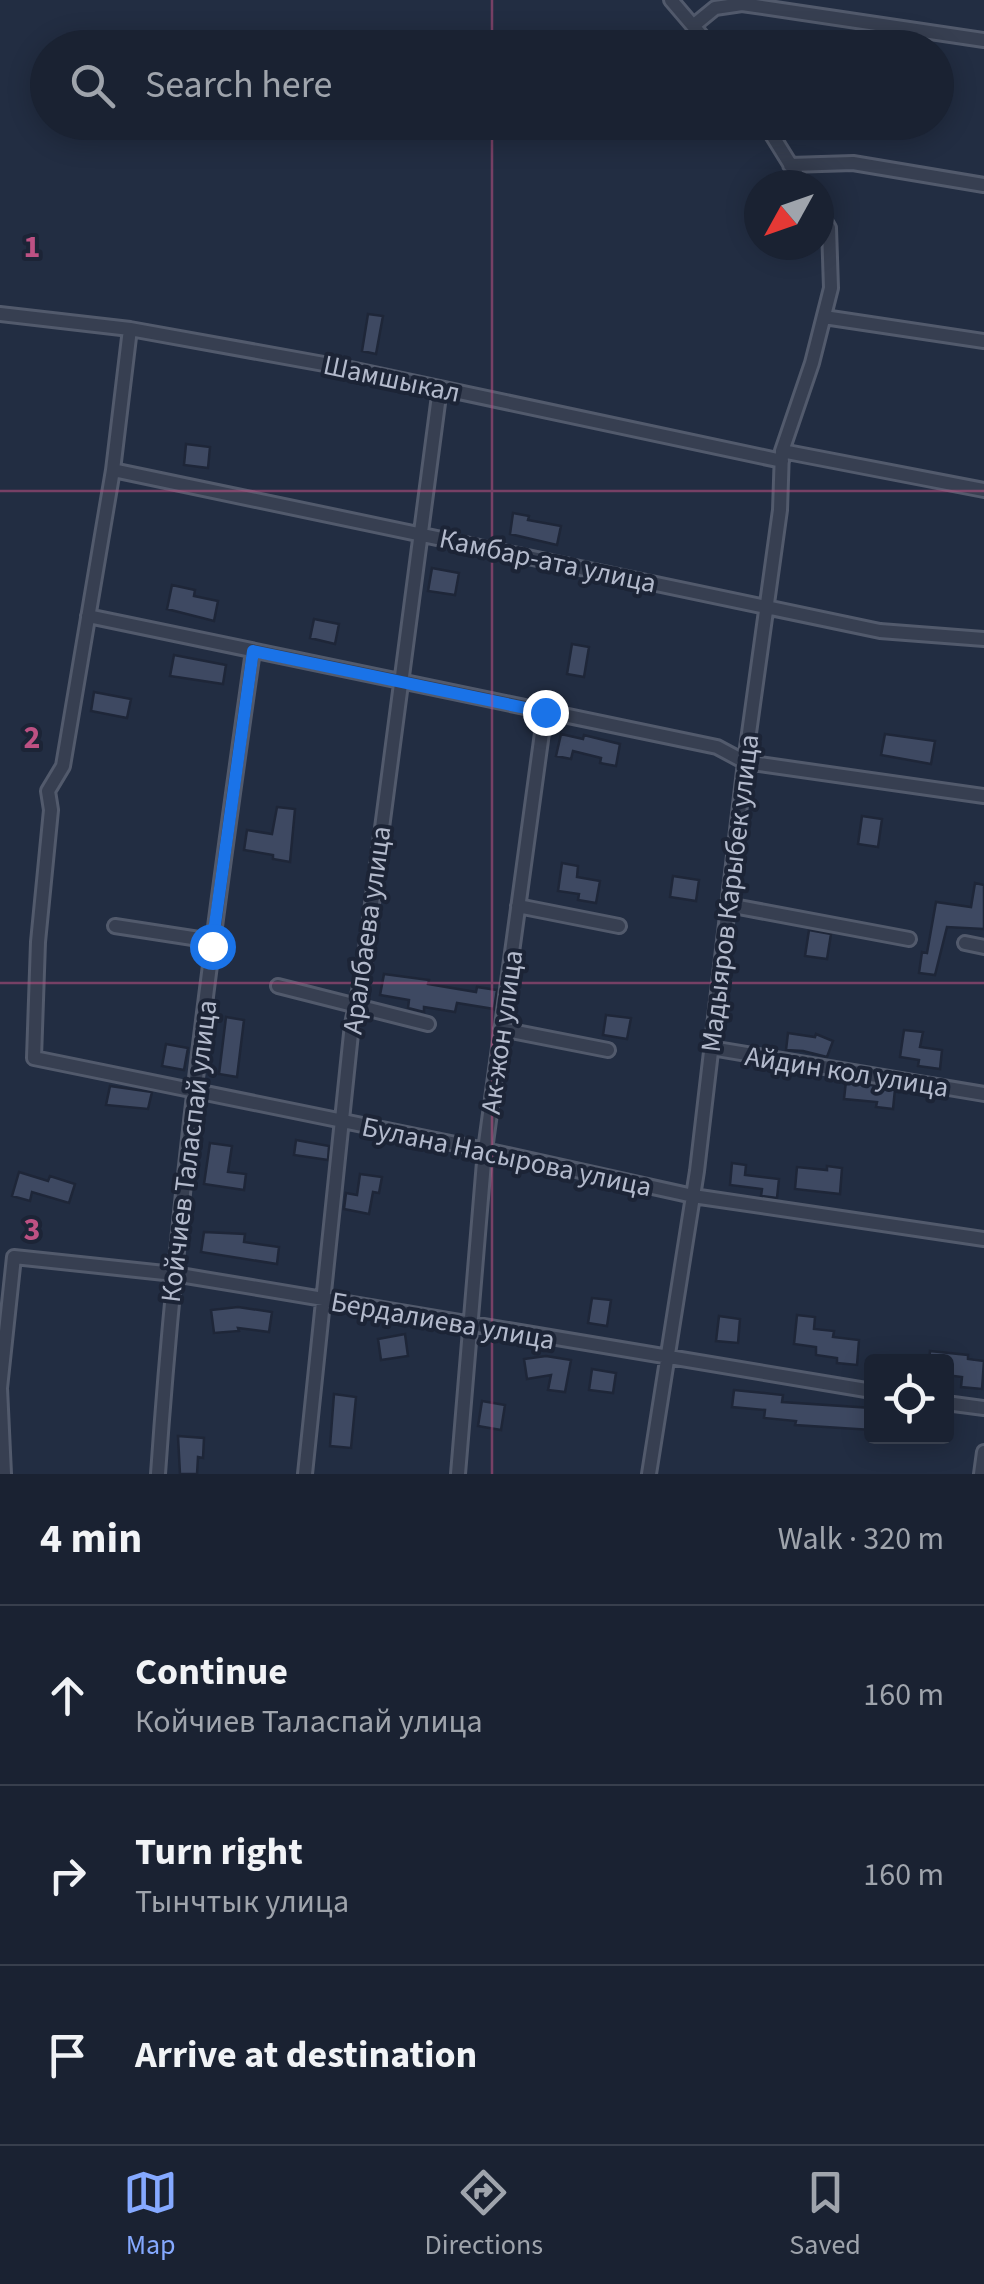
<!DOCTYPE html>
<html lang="en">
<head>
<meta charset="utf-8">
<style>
	:root { --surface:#1a2232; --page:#272f3e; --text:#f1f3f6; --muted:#9fa4ac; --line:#383f4d; --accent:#85a9ff }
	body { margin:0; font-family:"Source Sans 3",sans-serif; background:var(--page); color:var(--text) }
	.controls { position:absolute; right:30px; bottom:30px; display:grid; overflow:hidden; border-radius:10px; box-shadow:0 5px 25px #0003 }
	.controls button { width:90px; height:90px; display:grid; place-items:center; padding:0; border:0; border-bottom:2px solid var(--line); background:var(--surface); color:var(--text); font:50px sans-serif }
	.compass { position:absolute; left:744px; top:170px; width:90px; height:90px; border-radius:50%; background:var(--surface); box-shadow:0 5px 25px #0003; rotate:230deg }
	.stop { position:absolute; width:30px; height:30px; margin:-22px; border:8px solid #1a73e8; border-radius:50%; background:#fff }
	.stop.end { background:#1a73e8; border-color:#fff; box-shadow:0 2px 10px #0008 }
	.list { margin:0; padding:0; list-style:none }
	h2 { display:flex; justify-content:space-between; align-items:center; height:130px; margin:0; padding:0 40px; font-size:42px }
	h2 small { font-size:32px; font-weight:400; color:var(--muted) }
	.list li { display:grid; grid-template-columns:65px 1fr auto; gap:30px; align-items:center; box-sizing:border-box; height:180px; padding:0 40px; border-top:2px solid var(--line) }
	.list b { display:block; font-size:38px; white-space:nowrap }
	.list p { margin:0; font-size:32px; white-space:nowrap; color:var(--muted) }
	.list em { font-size:32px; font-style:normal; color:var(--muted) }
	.icon { flex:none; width:55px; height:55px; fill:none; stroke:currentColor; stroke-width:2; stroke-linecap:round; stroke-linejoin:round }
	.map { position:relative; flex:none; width:984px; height:1474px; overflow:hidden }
	.search { position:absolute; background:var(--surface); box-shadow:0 5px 25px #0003; left:30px; right:30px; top:30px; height:110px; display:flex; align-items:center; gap:25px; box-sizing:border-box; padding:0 35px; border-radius:55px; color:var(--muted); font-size:38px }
	.sheet { height:670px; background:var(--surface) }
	nav { display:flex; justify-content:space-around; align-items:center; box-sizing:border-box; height:140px; border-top:2px solid var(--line); background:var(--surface); font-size:28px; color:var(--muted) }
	nav a { display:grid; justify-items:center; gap:5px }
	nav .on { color:var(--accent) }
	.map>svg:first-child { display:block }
</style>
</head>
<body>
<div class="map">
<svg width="984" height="1474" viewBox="0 0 984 1474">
	<rect width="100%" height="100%" fill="#222d42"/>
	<path fill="#3e4962" stroke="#1e2638" stroke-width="2.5" d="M 368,314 L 383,316 L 376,354 L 362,351 Z
		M 186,444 L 210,447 L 208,468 L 184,465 Z
		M 513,513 L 529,516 L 528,520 L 561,526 L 557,545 L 510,534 Z
		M 432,568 L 459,573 L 455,595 L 428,591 Z
		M 172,585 L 195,590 L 194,596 L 218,601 L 214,621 L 167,609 Z
		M 314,619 L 339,624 L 335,644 L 310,638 Z
		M 572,644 L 589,647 L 584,677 L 567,674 Z
		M 174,655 L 226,665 L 223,684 L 170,676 Z
		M 94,692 L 131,699 L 127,718 L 91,711 Z
		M 561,734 L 583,739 L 584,735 L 620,744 L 616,766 L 600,763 L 601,758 L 573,751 L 571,759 L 556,756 Z
		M 885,734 L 935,741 L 931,764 L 881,755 Z
		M 277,807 L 295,809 L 290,862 L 273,859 L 273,855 L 244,850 L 247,830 L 272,834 Z
		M 862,816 L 882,819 L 878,847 L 858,844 Z
		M 562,863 L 578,866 L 577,877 L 600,881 L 596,903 L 578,900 L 579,894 L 558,891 Z
		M 673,876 L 699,880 L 696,901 L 670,897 Z
		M 975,883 L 984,885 L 984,929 L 947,927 L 935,975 L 919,973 L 922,952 L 927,953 L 936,902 L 971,907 Z
		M 809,930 L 831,934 L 827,959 L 805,956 Z
		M 384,974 L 429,980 L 428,984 L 476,992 L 477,987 L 497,990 L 494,1009 L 457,1003 L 455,1012 L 424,1007 L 424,1012 L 408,1008 L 409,1000 L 380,995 Z
		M 606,1015 L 631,1018 L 627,1039 L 603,1035 Z
		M 226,1017 L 244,1020 L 237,1077 L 219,1074 Z
		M 904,1030 L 923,1032 L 920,1047 L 942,1050 L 940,1069 L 918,1066 L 919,1060 L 900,1057 Z
		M 788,1033 L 815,1037 L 816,1034 L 833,1041 L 827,1057 L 803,1051 L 786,1050 Z
		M 166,1044 L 188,1048 L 184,1070 L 162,1066 Z
		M 846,1081 L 895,1089 L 893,1109 L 876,1107 L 877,1102 L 844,1099 Z
		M 110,1086 L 152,1092 L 148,1109 L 106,1105 Z
		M 296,1140 L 329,1146 L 328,1160 L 294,1155 Z
		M 210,1143 L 232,1146 L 228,1172 L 246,1174 L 244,1190 L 204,1184 Z
		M 732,1163 L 746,1165 L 745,1175 L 779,1179 L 777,1198 L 761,1196 L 762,1189 L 730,1185 Z
		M 827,1166 L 842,1168 L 840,1194 L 795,1189 L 797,1167 L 827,1170 Z
		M 19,1172 L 48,1181 L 50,1176 L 75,1184 L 69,1203 L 32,1192 L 30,1201 L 12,1196 Z
		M 360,1174 L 382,1177 L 379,1193 L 373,1192 L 369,1214 L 344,1209 L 346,1193 L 357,1195 Z
		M 204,1232 L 245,1234 L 244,1242 L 279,1247 L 277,1264 L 201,1252 Z
		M 592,1298 L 611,1300 L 607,1326 L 588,1323 Z
		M 238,1307 L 272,1312 L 269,1332 L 238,1328 L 239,1331 L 214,1333 L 211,1310 Z
		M 797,1315 L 815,1317 L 814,1329 L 834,1331 L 833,1337 L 859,1340 L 857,1365 L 837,1363 L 837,1358 L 816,1355 L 816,1347 L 794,1344 Z
		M 719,1316 L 740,1319 L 738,1343 L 716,1341 Z
		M 405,1334 L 408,1356 L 381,1360 L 378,1339 Z
		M 930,1351 L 968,1355 L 968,1359 L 984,1361 L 982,1389 L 961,1387 L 962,1377 L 946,1375 L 946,1362 L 929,1362 Z
		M 546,1356 L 571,1360 L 565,1392 L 548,1390 L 551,1375 L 527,1379 L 524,1359 Z
		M 592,1369 L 616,1373 L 613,1393 L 589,1390 Z
		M 734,1390 L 783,1395 L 782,1402 L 872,1408 L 872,1430 L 795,1425 L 796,1421 L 764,1418 L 765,1410 L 732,1407 Z
		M 334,1394 L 356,1397 L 351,1448 L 330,1446 Z
		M 482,1401 L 505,1405 L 501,1430 L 478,1426 Z
		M 178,1436 L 204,1438 L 203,1458 L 198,1457 L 197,1474 L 180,1474 Z"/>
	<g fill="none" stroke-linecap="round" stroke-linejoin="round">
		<defs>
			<path id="minor" d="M 671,0 L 712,48
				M 693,26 L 715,8 L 742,4 L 984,40
				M 764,122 L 803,185
				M 790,165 L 853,163 L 984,185
				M 0,314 L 130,329 L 346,368 L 782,461
				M 824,317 L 984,341
				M 130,329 L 113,470 L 63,766 L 48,791 L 51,810 L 38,942 L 34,1058 L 485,1150 L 693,1196 L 984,1239
				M 782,451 L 984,490
				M 113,470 L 880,631 L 984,639
				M 88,616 L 717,747 L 745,762 L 984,796
				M 728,905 L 909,939
				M 518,906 L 619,926
				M 115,926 L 212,941
				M 965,943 L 984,947
				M 278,986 L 428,1024
				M 501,1029 L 608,1050
				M 711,1048 L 984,1094
				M 946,1403 L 984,1408
				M 4,1474 L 0,1388 L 14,1257 L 174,1274 L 872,1391
				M 158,1474 C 177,1198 214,924 253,651
				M 305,1474 L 352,1024 L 363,972 L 440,388
				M 458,1474 L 485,1150 L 545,711
				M 649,1474 L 697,1171 L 745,762 L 780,510 L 782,451 L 812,363 L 831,288 L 829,228 L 819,211
				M 981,1474 L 984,1452"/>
		</defs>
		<use href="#minor" stroke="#525a6c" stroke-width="18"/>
		<use href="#minor" stroke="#373f51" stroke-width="12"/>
	</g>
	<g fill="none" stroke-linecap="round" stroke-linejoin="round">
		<path stroke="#1a73e8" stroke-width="12" d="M 212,946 L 253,651 L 545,712"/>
	</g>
	<path fill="none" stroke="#bd5183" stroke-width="2.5" stroke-opacity="0.55" d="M 492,0 L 492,48M 492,122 L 492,1474M 0,491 L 984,491M 0,983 L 984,983"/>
	<g text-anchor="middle" stroke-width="8" stroke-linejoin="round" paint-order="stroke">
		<g font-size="28" fill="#b3bacc" stroke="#1c2436">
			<text transform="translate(392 378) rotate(12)" y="10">Шамшыкал</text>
			<text transform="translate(548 560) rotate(12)" y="10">Камбар-ата улица</text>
			<text transform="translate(729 893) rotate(-83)" y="10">Мадыяров Карыбек улица</text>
			<text transform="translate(366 930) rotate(-82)" y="10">Аралбаева улица</text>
			<text transform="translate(501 1032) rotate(-82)" y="10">Ак-жон улица</text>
			<text transform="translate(847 1071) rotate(9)" y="10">Айдин кол улица</text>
			<text transform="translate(188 1151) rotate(-83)" y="10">Койчиев Таласпай улица</text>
			<text transform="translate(507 1156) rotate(12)" y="10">Булана Насырова улица</text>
			<text transform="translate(443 1320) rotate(10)" y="10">Бердалиева улица</text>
		</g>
	</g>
	<g font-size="32" text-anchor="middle" font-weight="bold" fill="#bd5183" stroke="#1c2436" stroke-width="8" stroke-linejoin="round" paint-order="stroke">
		<text x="32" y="257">1</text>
		<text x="32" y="748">2</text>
		<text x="32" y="1240">3</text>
	</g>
</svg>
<div class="controls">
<button><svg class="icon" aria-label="locate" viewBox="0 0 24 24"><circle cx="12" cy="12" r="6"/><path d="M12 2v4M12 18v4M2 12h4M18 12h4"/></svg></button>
</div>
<svg class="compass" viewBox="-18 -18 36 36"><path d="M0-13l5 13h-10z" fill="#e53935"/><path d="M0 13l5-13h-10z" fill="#9fa4ac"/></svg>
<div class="stop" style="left:212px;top:946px"></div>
<div class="stop end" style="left:545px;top:712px"></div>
<div class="search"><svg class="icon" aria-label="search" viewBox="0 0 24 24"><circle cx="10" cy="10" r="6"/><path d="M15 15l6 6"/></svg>Search here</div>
</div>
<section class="sheet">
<h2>4 min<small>Walk · 320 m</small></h2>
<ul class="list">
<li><svg class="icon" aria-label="ahead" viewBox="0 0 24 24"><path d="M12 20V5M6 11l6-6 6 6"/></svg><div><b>Continue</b><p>Койчиев Таласпай улица</p></div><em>160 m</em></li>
<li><svg class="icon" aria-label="right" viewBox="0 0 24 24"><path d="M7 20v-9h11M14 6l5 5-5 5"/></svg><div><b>Turn right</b><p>Тынчтык улица</p></div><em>160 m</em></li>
<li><svg class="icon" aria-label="arrive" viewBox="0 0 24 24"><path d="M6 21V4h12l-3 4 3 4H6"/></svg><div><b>Arrive at destination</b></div></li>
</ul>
</section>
<nav>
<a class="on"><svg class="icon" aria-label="map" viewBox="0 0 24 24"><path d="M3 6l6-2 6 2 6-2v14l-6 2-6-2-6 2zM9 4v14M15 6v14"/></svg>Map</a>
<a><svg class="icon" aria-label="directions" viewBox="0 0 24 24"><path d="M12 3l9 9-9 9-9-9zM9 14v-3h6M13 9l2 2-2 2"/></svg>Directions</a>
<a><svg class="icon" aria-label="saved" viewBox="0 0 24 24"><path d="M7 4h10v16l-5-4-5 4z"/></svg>Saved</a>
</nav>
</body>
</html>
